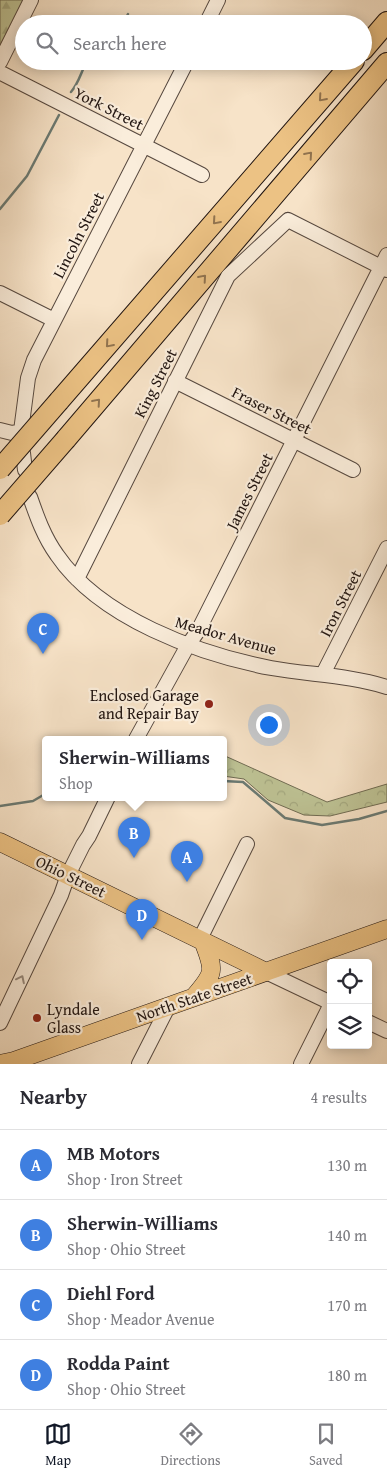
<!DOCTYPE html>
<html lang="en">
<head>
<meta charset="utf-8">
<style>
	:root { --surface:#fff; --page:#f7f7f7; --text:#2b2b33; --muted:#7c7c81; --line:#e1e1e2; --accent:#111827 }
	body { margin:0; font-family:"Gentium Book Plus",serif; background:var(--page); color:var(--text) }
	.controls { position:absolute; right:15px; bottom:15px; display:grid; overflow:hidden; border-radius:5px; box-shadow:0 2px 12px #0003 }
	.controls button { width:45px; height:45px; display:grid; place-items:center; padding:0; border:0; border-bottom:1px solid var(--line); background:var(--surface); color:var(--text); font:25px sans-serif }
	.you { position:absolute; left:268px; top:724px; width:18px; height:18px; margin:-12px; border:4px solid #fff; border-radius:50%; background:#1a73e8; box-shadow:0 0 0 8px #1a73e833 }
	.badge { display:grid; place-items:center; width:32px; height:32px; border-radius:50%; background:var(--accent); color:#fff; font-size:16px; font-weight:700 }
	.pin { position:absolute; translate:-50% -41px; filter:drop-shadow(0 1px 2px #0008) }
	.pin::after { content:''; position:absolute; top:26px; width:18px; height:15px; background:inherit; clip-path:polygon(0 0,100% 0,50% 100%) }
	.popup { position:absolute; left:42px; top:736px; width:185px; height:65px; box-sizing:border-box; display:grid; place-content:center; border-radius:5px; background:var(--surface); filter:drop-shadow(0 1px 4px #0005); font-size:16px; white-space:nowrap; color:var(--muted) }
	.popup b { font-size:19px; color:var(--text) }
	.popup::after { content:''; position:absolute; left:50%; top:100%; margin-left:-10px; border:10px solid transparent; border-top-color:var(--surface) }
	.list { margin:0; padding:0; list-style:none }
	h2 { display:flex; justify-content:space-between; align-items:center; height:65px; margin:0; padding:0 20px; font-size:21px }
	h2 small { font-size:16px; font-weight:400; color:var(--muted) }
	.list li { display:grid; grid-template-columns:32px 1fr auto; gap:15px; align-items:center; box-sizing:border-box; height:70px; padding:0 20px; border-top:1px solid var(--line) }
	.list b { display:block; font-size:19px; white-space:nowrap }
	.list p { margin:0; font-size:16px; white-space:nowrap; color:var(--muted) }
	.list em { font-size:16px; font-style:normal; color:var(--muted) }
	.icon { flex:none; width:28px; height:28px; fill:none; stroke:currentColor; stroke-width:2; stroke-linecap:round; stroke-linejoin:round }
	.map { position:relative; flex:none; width:387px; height:1064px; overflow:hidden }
	.search { position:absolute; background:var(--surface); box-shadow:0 2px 12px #0003; left:15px; right:15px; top:15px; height:55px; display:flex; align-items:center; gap:12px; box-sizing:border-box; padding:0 18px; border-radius:28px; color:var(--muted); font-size:19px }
	.sheet { height:345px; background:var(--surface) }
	nav { display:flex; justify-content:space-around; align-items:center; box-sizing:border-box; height:70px; border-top:1px solid var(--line); background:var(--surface); font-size:14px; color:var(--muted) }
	nav a { display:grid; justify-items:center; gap:2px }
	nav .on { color:var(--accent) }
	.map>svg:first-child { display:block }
</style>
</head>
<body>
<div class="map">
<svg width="387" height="1064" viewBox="0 0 387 1064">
	<defs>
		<pattern id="forest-firs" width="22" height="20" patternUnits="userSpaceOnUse" patternTransform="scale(1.25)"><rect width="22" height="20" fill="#bec395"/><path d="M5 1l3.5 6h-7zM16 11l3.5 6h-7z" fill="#a3a77f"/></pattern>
		<pattern id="park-crowns" width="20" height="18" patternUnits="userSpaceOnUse" patternTransform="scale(1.25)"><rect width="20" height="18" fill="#bec395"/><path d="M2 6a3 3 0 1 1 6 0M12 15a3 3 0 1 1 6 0" fill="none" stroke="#a3a77f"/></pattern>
	</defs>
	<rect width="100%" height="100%" fill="#f7e3c8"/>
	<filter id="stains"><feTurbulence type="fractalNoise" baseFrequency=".004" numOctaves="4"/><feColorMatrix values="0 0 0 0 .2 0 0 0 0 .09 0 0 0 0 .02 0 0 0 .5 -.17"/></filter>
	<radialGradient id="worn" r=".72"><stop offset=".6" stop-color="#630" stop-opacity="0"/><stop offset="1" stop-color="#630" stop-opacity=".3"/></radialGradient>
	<path fill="url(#forest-firs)" stroke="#706c53" d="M 0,0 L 25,0 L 0,49 Z"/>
	<path fill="url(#park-crowns)" stroke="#706c53" d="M 223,755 L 327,802 L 387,784 L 387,802 L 330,816 L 304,815 L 268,800 L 244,779 L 223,776 Z"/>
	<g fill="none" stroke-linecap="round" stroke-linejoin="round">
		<path stroke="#6b7a73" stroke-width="2.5" d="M 123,24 L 128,14
			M 71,92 C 79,83 81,72 87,61
			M 0,209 L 27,176 L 59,115
			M 223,781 L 243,782 L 285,818 L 322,825 L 359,819 L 387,811
			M 0,806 L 33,801 L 45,794"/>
		<defs>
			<path id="minor" d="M 206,24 L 218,0
				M 0,62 L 31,0
				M 1,73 L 202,175
				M 0,293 L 54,320
				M 175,381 L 353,470
				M 0,430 L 12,433 L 21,431 L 28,378 L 34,360 L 187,61
				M 23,453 L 25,470
				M 30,497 C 37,517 44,537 57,555 C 100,618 198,654 271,668 C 310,675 349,675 387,687
				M 77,579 L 228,276 L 288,220 L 387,270
				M 323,674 L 387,548
				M 136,739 L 188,645 L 198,631 L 387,255
				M 200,939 L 247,844
				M 266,972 L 331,1003
				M 368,1022 L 387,1031
				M 0,1023 L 61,895 L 68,875 L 83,845 L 89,836 L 108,797
				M 139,1064 L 168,1007
				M 301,1064 L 331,1004"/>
			<path id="major" d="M 0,842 L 266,972
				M 194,997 C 215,973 215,971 203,941
				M 0,1064 L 14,1061 L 387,929"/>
			<path id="highway" d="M 363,50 L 387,22
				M 59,401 L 354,61
				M 66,439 L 387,63"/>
		</defs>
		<use href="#minor" stroke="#56483f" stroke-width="16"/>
		<use href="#major" stroke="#211511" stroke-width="19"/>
		<use href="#highway" stroke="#211511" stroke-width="22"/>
		<use href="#minor" stroke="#faeddb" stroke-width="14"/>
		<use href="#major" stroke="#ecc284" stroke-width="18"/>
		<use href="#highway" stroke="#ecc284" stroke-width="20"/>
		<defs>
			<path id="highway-bridge" d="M 0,469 L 59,401
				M 0,515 L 66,439"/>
		</defs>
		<use href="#highway-bridge" stroke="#211511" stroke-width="22" stroke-linecap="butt"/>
		<use href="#highway-bridge" stroke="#ecc284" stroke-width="20"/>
	</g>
	<defs><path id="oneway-chevron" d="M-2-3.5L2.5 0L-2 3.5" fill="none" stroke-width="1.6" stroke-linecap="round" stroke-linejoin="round" transform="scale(1.25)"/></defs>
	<g stroke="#917450">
		<use href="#oneway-chevron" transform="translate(322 98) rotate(131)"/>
		<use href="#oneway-chevron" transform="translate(309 155) rotate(-49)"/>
		<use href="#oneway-chevron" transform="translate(216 221) rotate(131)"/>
		<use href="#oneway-chevron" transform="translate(203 278) rotate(-49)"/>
		<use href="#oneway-chevron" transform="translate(109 344) rotate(131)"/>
		<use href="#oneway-chevron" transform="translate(97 402) rotate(-49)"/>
	</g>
	<use stroke="#988c80" href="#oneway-chevron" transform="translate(21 979) rotate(-64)"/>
	<g fill="#8f2418" stroke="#faeddb" stroke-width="2">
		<circle cx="209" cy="704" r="5"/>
		<circle cx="37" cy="1018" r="5"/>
	</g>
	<g text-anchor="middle" stroke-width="4.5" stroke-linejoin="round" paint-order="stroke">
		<g font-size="16" fill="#211511" stroke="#faeddb">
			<text transform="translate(109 108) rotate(27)" y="6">York Street</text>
			<text transform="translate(78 235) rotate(-63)" y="6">Lincoln Street</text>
			<text transform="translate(155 383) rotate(-63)" y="6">King Street</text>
			<text transform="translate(272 410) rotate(27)" y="6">Fraser Street</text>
			<text transform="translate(249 491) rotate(-63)" y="6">James Street</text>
			<text transform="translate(340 603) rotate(-63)" y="6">Iron Street</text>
			<text transform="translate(226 635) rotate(16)" y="6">Meador Avenue</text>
			<text transform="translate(71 876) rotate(26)" y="6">Ohio Street</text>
			<text transform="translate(194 997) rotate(-19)" y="6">North State Street</text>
		</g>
		<g font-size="16" fill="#211511" stroke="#faeddb" text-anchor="end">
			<text x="199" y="701">Enclosed Garage<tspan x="199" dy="18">and Repair Bay</tspan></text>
			<text x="47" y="1015" text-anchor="start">Lyndale<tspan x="47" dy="18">Glass</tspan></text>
		</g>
	</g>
	<rect width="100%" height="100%" filter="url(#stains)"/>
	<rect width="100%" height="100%" fill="url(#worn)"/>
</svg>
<div class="controls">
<button><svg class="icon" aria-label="locate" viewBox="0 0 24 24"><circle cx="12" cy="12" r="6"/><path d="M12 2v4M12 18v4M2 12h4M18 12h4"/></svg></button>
<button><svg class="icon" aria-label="layers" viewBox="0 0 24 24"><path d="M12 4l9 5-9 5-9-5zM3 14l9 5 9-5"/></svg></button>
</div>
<div class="you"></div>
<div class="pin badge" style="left:187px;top:882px;background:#3f7fe0">A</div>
<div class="pin badge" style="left:134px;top:858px;background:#3f7fe0">B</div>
<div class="popup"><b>Sherwin-Williams</b>Shop</div>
<div class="pin badge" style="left:43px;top:654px;background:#3f7fe0">C</div>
<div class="pin badge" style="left:142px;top:940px;background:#3f7fe0">D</div>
<div class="search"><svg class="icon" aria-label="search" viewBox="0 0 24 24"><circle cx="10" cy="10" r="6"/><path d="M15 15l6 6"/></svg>Search here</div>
</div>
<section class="sheet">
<h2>Nearby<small>4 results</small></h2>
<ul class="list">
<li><span class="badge" style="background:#3f7fe0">A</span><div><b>MB Motors</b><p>Shop · Iron Street</p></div><em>130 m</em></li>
<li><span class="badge" style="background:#3f7fe0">B</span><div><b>Sherwin-Williams</b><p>Shop · Ohio Street</p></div><em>140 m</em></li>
<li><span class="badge" style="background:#3f7fe0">C</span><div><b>Diehl Ford</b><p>Shop · Meador Avenue</p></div><em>170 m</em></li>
<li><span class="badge" style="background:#3f7fe0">D</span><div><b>Rodda Paint</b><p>Shop · Ohio Street</p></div><em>180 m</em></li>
</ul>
</section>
<nav>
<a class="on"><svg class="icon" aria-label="map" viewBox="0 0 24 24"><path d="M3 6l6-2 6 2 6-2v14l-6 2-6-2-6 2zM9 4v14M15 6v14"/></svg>Map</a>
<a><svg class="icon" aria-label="directions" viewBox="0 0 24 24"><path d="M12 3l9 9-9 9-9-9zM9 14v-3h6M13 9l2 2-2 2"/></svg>Directions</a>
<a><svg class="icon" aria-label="saved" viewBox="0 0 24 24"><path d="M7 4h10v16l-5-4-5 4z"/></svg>Saved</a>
</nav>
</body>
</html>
